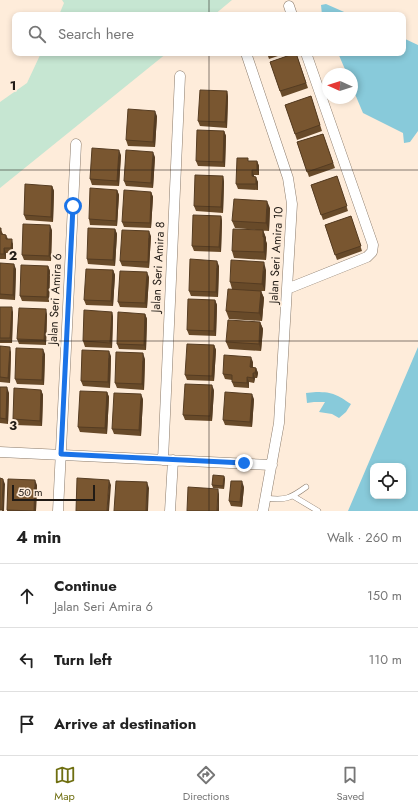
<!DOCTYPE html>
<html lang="en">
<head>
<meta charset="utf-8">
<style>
	:root { --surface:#fff; --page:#f2f2f2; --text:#222; --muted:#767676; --line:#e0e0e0; --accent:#6f6f11 }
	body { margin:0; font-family:Jost,sans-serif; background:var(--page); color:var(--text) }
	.controls { position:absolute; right:12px; bottom:12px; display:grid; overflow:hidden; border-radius:8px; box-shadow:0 2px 6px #0003 }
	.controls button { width:36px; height:36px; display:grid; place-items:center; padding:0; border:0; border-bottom:1px solid var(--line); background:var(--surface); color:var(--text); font:20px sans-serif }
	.compass { position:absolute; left:322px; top:68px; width:36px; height:36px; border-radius:50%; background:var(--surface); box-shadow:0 2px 6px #0003; rotate:273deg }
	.scale { position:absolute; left:12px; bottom:10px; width:83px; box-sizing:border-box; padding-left:4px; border:2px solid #211b15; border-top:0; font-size:11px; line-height:14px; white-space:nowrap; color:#211b15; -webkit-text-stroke:3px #feecda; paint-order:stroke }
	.stop { position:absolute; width:12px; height:12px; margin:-9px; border:3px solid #1a73e8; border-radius:50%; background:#fff }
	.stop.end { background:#1a73e8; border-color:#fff; box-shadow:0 1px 4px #0008 }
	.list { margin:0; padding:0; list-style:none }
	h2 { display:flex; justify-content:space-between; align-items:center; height:52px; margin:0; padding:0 16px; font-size:17px }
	h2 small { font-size:13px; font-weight:400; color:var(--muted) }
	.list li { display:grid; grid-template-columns:26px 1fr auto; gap:12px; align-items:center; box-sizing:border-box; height:64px; padding:0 16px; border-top:1px solid var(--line) }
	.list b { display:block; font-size:15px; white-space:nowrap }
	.list p { margin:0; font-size:13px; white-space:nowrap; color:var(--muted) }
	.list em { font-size:13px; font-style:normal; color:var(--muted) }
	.icon { flex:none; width:22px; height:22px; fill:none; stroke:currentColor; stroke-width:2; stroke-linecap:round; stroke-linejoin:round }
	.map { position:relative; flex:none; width:418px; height:511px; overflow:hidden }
	.search { position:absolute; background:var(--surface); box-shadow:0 2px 6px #0003; left:12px; right:12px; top:12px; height:44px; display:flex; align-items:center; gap:10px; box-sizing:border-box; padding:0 14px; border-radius:8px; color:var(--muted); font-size:15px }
	.sheet { height:244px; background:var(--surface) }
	nav { display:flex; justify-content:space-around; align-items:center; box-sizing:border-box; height:56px; border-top:1px solid var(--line); background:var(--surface); font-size:11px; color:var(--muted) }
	nav a { display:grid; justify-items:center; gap:2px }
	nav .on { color:var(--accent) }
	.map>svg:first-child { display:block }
</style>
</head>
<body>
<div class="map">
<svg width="418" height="511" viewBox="0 0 418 511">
	<rect width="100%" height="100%" fill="#feecda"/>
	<path fill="#c6e6d2" d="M 62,0 L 232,0 L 214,15 L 59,15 L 64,3 Z
		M 41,53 L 167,53 L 0,188 L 0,102 L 27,83 Z"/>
	<path fill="#88cada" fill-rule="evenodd" d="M 326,4 L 351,15 L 322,15 L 321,5 Z
		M 403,38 L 418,45 L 418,131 L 410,142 L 404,143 L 403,133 L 363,113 L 352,87 L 352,74 L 347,74 L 338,53 L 403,53 Z
		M 418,347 L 418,511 L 348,511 ZM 373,466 L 403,466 L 403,496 L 373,496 Z
		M 316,392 C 334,392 337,395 351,404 L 346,412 L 339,418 L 332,414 L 319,412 L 325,402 L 314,402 L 307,403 L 306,393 Z"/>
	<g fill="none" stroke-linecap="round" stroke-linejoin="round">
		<defs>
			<path id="service" d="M 293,496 L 318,511
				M 266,498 C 285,501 291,498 306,487"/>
			<path id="minor" d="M 289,6 L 292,15
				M 246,53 L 288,178 L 292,204 L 279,423 L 263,511
				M 287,289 L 367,257 L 372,252 L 373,245 L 306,53
				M 0,452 L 272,465
				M 163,460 L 180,76
				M 58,511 L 76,144
				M 170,511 L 173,460"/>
		</defs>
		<use href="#service" stroke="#8b7b6b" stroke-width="6"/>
		<use href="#minor" stroke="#8b7b6b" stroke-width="11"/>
		<use href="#service" stroke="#fff" stroke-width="5"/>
		<use href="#minor" stroke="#fff" stroke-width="10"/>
	</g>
	<path fill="#684a29" d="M 267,53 L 287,53 L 269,59 Z
		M 296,53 L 308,88 L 282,97 L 270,62 Z
		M 227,91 L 228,97 L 227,128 L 200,126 L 198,121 Z
		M 311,96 L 322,131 L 297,140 L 285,105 Z
		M 157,116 L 155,147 L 128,146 L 126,140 Z
		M 224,131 L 226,136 L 225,167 L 198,166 L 196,161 Z
		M 323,134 L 335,168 L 309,177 L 297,142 Z
		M 121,155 L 119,186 L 92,185 L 90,179 Z
		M 155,157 L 153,188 L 126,186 L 124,181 Z
		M 248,158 L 248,161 L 257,161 L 259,166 L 259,175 L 254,175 L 254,176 L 258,182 L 258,190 L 238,189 L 236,184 Z
		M 223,176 L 224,182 L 223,213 L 196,211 L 194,206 Z
		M 337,176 L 348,211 L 323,220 L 311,185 Z
		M 52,186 L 54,191 L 53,222 L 26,220 L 24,215 Z
		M 117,190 L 119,195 L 117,226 L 90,225 L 89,219 Z
		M 151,192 L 153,197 L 151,228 L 124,227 L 122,222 Z
		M 270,208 L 269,231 L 235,228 L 232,221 Z
		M 221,216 L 222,221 L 221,252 L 194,251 L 192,246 Z
		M 351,216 L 362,251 L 337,260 L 325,225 Z
		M 0,228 L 3,234 L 6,235 L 8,239 L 13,244 L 13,253 L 6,253 L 6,259 L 0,259 Z
		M 115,229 L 117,234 L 115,266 L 88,264 L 87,259 Z
		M 52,230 L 51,261 L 24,260 L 22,255 Z
		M 263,230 L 266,238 L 266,241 L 267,244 L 266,260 L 234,258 L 232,251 Z
		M 151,236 L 149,268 L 122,266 L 120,261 Z
		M 0,263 L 16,269 L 15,300 L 0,299 Z
		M 48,266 L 50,271 L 49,302 L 22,301 L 20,296 Z
		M 219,266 L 218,297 L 191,296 L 189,291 Z
		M 113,270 L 115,275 L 113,306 L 86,305 L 84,300 Z
		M 266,270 L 265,291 L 261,291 L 264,298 L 262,321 L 229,319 L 226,311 L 232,289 L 230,282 Z
		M 149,277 L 147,308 L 120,307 L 118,302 Z
		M 215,300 L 217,305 L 216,336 L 189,335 L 187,330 Z
		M 0,307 L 13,312 L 12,343 L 0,343 Z
		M 112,312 L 113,317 L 112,348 L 85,347 L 83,341 Z
		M 47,314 L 46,345 L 19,344 L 17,339 Z
		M 145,314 L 147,319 L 146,350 L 119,349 L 117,344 Z
		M 260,322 L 263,329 L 261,351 L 229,349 L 226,342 Z
		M 214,345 L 216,350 L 214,381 L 187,380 L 185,375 Z
		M 0,346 L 11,352 L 10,383 L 0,382 Z
		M 45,354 L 44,385 L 17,384 L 15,379 Z
		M 111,356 L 110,388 L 83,386 L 81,381 Z
		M 145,359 L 144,390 L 117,388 L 115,383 Z
		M 253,362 L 253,367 L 256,368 L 258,373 L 257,378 L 255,378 L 254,383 L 249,382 L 249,388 L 234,387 L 232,382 L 232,380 L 225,379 L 223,374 Z
		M 0,387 L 9,393 L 8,424 L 0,423 Z
		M 41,390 L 43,395 L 42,426 L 15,425 L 13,419 Z
		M 214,390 L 212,421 L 185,420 L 183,415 Z
		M 107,392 L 109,397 L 107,434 L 80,432 L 78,427 Z
		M 143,399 L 141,436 L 114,434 L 112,429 Z
		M 254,399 L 252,427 L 225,425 L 223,420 Z
		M 225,478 L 224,489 L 213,488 L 212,485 Z
		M 37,485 L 36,511 L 7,511 L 7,510 Z
		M 244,487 L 242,507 L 231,506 L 229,501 Z"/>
	<path fill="#553c22" d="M 227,91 L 228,97 L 227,128 L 225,122 Z
		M 155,111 L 157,116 L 155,147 L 153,142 Z
		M 224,131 L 226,136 L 225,167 L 223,162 Z
		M 119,150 L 121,155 L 119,186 L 117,181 Z
		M 153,152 L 155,157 L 153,188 L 151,183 Z
		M 257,161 L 259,166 L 259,175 L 257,170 Z
		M 252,170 L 254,175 L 254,182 L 252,176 Z
		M 223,176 L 224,182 L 223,213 L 221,207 Z
		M 256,177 L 258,182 L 258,190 L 256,184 Z
		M 52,186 L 54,191 L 53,222 L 51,217 Z
		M 117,190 L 119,195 L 117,226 L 116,221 Z
		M 151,192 L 153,197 L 151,228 L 150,223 Z
		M 267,201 L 270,208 L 269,231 L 266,223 Z
		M 221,216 L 222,221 L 221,252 L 219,247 Z
		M 50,225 L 52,230 L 51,261 L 49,256 Z
		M 115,229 L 117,234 L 115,266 L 113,260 Z
		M 263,230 L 266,238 L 266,241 L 267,244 L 266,260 L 264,252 Z
		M 149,231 L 151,236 L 149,268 L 148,262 Z
		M 12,239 L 13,244 L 13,253 L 11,248 Z
		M 4,248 L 6,253 L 6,259 L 4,254 Z
		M 217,261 L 219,266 L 218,297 L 216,292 Z
		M 264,262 L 266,270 L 265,291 L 262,284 Z
		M 14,264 L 16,269 L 15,300 L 13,295 Z
		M 48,266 L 50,271 L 49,302 L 47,297 Z
		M 113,270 L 115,275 L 113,306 L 111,301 Z
		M 147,272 L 149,277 L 147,308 L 145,303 Z
		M 261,291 L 264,298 L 262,321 L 259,313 Z
		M 215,300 L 217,305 L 216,336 L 214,331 Z
		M 12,307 L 13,312 L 12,343 L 10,338 Z
		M 46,309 L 47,314 L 46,345 L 44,340 Z
		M 112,312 L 113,317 L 112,348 L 110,343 Z
		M 145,314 L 147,319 L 146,350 L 144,345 Z
		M 260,322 L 263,329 L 261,351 L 259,344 Z
		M 214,345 L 216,350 L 214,381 L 212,376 Z
		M 10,347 L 11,352 L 10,383 L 8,378 Z
		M 43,349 L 45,354 L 44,385 L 42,380 Z
		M 109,351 L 111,356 L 110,388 L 108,382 Z
		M 143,353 L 145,359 L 144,390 L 142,384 Z
		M 251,357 L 253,362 L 252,372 L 250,367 Z
		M 256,368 L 258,373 L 257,378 L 255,373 Z
		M 253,373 L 255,378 L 254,383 L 253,378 Z
		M 247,377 L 249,382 L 249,388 L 247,383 Z
		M 212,385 L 214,390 L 212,421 L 210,416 Z
		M 7,387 L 9,393 L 8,424 L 6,419 Z
		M 41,390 L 43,395 L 42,426 L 40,421 Z
		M 107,392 L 109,397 L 107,434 L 105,428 Z
		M 141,394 L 143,399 L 141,436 L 139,430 Z
		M 252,394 L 254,399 L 252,427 L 250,422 Z
		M 224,476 L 225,478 L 224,489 L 223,486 Z
		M 3,479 L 5,484 L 4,511 L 2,511 L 2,510 Z
		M 35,480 L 37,485 L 36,511 L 34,511 Z
		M 109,480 L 111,485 L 109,511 L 107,511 Z
		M 242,481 L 244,487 L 242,507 L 240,502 Z
		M 147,482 L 149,488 L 148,511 L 146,511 Z
		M 218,489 L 219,494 L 219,511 L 217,511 Z"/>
	<path fill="#795630" stroke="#553c22" d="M 296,53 L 306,83 L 280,91 L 270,62 Z
		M 200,90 L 227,91 L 225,122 L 198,121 Z
		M 311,96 L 320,125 L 295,134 L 285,105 Z
		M 128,109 L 155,111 L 153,142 L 126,140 Z
		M 197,130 L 224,131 L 223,162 L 196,161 Z
		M 323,134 L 333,163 L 307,172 L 297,142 Z
		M 92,148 L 119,150 L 117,181 L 90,179 Z
		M 126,150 L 153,152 L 151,183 L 124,181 Z
		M 237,158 L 248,158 L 248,161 L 257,161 L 257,170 L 252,170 L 252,176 L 256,177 L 256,184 L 236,184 Z
		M 195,175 L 223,176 L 221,207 L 194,206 Z
		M 337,176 L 347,206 L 321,215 L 311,185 Z
		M 25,184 L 52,186 L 51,217 L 24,215 Z
		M 90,188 L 117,190 L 116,221 L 89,219 Z
		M 124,190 L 151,192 L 150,223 L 122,222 Z
		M 234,199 L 267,201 L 266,223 L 232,221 Z
		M 193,215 L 221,216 L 219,247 L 192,246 Z
		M 351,216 L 361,246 L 335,255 L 325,225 Z
		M 23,224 L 50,225 L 49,256 L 22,255 Z
		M 0,228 L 1,228 L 1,234 L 6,235 L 6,239 L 12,239 L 11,248 L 4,248 L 4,254 L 0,254 Z
		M 88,228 L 115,229 L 113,260 L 87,259 Z
		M 233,229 L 263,230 L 263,237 L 264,237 L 264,252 L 232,251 Z
		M 122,230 L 149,231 L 148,262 L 120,261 Z
		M 190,259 L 217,261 L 216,292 L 189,291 Z
		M 231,260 L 264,262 L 262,284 L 230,282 Z
		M 0,263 L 14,264 L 13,295 L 0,294 Z
		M 21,265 L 48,266 L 47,297 L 20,296 Z
		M 86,269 L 113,270 L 111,301 L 84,300 Z
		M 120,271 L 147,272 L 145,303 L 118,302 Z
		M 228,289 L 261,291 L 259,313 L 226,311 Z
		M 188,299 L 215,300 L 214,331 L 187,330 Z
		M 0,307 L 12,307 L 10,338 L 0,338 Z
		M 19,308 L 46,309 L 44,340 L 17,339 Z
		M 84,310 L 112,312 L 110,343 L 83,341 Z
		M 118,312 L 145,314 L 144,345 L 117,344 Z
		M 228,320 L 260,322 L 259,344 L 226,342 Z
		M 187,344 L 214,345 L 212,376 L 185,375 Z
		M 0,346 L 10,347 L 8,378 L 0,377 Z
		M 16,348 L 43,349 L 42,380 L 15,379 Z
		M 82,350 L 109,351 L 108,382 L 81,381 Z
		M 116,352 L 143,353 L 142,384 L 115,383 Z
		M 224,355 L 251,357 L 250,367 L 256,368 L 255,373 L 253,373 L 253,378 L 247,377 L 247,383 L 232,382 L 232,375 L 223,374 Z
		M 185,384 L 212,385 L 210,416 L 183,415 Z
		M 0,387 L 7,387 L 6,419 L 0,418 Z
		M 14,388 L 41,390 L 40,421 L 13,419 Z
		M 80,391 L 107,392 L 105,428 L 78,427 Z
		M 225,392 L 252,394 L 250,422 L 223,420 Z
		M 114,393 L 141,394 L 139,430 L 112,429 Z
		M 213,475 L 224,476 L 223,486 L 212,485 Z
		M 0,478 L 3,479 L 2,510 L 0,510 Z
		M 77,478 L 109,480 L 107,511 L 76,511 Z
		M 8,479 L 35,480 L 34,511 L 7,510 Z
		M 116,481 L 147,482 L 146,511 L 114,511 Z
		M 231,481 L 242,481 L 240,502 L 229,501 Z
		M 188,487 L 218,489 L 217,511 L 187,511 Z"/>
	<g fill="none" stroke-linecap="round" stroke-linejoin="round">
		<path stroke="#1a73e8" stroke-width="5" d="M 73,206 L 61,454 L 244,463"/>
	</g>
	<path fill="none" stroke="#211b15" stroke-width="1" stroke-opacity="0.55" d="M 209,0 L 209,15M 209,53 L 209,511M 0,170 L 418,170M 0,341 L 418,341"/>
	<g text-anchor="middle" stroke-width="4" stroke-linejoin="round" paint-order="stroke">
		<g font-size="12" fill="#211b15" stroke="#feecda">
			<text transform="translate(276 255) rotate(-87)" y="4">Jalan Seri Amira 10</text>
			<text transform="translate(158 267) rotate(-87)" y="4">Jalan Seri Amira 8</text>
			<text transform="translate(55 299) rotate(-87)" y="4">Jalan Seri Amira 6</text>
		</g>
	</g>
	<g font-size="13" text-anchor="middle" font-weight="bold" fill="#211b15" stroke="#feecda" stroke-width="4" stroke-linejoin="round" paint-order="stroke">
		<text x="13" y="90">1</text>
		<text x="13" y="260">2</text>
		<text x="13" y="430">3</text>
	</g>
</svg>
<div class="controls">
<button><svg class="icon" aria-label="locate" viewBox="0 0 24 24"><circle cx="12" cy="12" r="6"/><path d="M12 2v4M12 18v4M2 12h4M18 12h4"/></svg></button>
</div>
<svg class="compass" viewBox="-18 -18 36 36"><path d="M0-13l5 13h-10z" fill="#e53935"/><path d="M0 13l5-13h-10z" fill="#767676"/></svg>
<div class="scale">50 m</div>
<div class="stop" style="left:73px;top:206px"></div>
<div class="stop end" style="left:244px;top:463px"></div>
<div class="search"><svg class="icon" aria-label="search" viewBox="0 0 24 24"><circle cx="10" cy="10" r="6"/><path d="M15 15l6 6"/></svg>Search here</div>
</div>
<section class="sheet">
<h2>4 min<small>Walk · 260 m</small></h2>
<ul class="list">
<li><svg class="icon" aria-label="ahead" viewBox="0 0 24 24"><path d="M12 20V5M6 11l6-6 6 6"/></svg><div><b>Continue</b><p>Jalan Seri Amira 6</p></div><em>150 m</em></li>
<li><svg class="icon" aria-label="left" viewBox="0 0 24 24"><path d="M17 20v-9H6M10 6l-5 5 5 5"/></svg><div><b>Turn left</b></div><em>110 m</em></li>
<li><svg class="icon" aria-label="arrive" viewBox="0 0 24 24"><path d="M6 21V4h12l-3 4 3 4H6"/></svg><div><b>Arrive at destination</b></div></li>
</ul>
</section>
<nav>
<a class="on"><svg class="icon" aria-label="map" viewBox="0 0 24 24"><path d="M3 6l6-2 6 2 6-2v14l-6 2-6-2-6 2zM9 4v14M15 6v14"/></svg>Map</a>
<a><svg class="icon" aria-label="directions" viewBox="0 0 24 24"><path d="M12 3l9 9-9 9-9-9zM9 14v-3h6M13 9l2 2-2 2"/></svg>Directions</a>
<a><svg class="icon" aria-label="saved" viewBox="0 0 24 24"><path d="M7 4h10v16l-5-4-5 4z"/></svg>Saved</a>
</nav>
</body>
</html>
